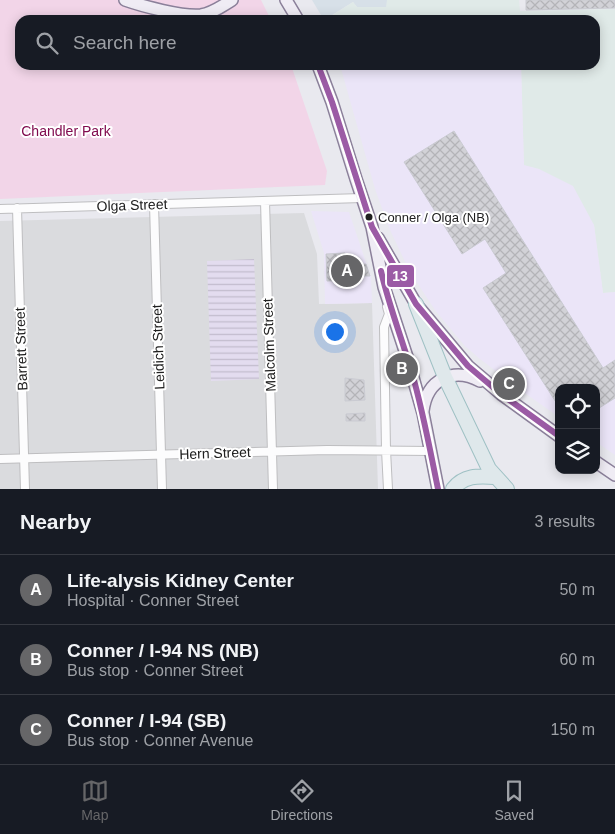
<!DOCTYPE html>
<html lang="en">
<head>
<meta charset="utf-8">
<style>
	:root { --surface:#171b24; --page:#20242c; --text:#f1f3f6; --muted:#9ea1a6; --line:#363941; --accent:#666668 }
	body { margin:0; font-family:Helvetica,sans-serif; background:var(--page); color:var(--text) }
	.controls { position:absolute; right:15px; bottom:15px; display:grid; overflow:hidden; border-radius:10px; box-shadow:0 2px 12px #0003 }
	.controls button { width:45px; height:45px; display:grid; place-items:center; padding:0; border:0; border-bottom:1px solid var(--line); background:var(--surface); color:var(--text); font:25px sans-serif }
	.you { position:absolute; left:334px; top:331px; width:18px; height:18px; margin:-12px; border:4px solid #fff; border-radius:50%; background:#1a73e8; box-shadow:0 0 0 8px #1a73e833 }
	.badge { display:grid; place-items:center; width:32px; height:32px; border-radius:50%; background:var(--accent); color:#fff; font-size:16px; font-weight:700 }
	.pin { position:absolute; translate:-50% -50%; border:2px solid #fff; box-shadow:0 1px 5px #0006 }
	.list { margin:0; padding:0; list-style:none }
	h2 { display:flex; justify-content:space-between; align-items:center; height:65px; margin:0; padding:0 20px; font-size:21px }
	h2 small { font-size:16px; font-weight:400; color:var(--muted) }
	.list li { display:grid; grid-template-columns:32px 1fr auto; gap:15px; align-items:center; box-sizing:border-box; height:70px; padding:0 20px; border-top:1px solid var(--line) }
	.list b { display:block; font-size:19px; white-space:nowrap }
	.list p { margin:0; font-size:16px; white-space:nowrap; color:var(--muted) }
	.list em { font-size:16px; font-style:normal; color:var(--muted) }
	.icon { flex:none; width:28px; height:28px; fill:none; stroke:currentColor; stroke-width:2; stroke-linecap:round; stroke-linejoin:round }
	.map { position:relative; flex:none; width:615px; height:489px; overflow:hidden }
	.search { position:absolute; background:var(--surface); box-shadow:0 2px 12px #0003; left:15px; right:15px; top:15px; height:55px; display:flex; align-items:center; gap:12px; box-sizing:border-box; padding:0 18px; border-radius:15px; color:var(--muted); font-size:19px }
	.sheet { height:275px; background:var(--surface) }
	nav { display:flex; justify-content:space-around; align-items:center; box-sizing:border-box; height:70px; border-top:1px solid var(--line); background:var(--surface); font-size:14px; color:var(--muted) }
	nav a { display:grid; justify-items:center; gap:2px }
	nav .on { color:var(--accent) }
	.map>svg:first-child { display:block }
</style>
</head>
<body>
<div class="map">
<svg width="615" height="489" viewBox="0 0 615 489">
	<defs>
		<pattern id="farmland-rules" width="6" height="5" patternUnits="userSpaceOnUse" patternTransform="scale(1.25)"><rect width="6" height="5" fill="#e3dcef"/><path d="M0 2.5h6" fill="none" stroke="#c2bccd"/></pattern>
		<pattern id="building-cross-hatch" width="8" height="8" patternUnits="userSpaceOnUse" patternTransform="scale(1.25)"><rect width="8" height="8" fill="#d2d2d7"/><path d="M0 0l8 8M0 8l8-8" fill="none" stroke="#b4b4b8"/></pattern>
	</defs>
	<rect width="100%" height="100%" fill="#e9e9ef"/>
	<path fill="#dadbde" d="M 304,213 L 317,254 L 319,304 L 372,303 L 378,489 L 0,489 L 0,221 Z"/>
	<path fill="#d7e0e8" d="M 312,0 L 387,0 L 387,7 L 357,7 L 353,2 L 324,20 Z"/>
	<path fill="#e0eae8" d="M 387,0 L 519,0 L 520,11 L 615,9 L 615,292 L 603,293 L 594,225 L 539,169 L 524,166 L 521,65 L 595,65 L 595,20 L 325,20 L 353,2 L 357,7 L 386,7 Z"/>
	<path fill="#ebe5f8" d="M 340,65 L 521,65 L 524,165 L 539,169 L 573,186 L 594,225 L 603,293 L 615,292 L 615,455 L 596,442 L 596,388 L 559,388 L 559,417 L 529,396 L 480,359 L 465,346 L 435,310 L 410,272 L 390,230 L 375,189 Z
		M 311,211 L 349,212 L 371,277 L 372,303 L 325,304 L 324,253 Z"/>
	<path fill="url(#farmland-rules)" d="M 254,259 L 259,379 L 211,381 L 207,261 Z"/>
	<path fill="#f2d5e8" d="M 0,0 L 261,0 L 271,20 L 20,20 L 20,65 L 291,65 L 327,171 L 325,185 L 0,199 Z"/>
	<path fill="url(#building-cross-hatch)" stroke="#cacbd2" d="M 526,0 L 615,0 L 615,8 L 526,10 Z
		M 454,131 L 603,368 L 615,360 L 615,398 L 596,410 L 596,388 L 559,388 L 559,407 L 483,288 L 506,273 L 485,239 L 462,254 L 404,162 Z
		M 345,253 L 345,265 L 366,264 L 370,276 L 359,276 L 359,280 L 327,281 L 326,254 Z
		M 345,378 L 364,380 L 365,400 L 345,401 Z
		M 365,413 L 365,421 L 346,421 L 346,414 Z"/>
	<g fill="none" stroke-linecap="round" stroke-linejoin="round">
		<defs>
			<path id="street" d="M 265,201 L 273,489
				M 154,204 L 162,489
				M 17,208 L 25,489
				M 0,209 L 362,198
				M 387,307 L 389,314 L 384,327 L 386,450 L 388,489
				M 0,459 L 327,450 L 431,451"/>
			<path id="secondary" d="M 125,0 C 142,6 183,17 201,15 C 213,13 222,6 232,0
				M 286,0 L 298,20
				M 318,65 L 332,102 L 356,179 L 372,227 L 384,287 L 408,360 L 423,413 L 438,489
				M 378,238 L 416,304 L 468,366 L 501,394 L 559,436
				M 423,411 C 427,379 453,367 480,381
				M 596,462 L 615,475"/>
			<path id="highway" d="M 416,304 L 445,377 L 489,469 L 507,489
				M 453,489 C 464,475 478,476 495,477"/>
		</defs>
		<use href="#street" stroke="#bebec0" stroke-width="10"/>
		<use href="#secondary" stroke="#8b809a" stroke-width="14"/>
		<use href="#highway" stroke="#9fc1c4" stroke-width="16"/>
		<use href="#street" stroke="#fcfcfd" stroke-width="8"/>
		<use href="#secondary" stroke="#efecf4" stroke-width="11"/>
		<use href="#highway" stroke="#dfe8eb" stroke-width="14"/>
		<defs>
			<path id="bus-1" d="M 318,65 L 332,102 L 372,227 L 416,304 L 468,366 L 501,394 L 559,436
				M 381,271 C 389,306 402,339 412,373 C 423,411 430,450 438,489"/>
		</defs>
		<use href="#bus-1" stroke="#fff" stroke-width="10"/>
		<use href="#bus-1" stroke="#9b5ba5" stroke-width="6"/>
	</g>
	<circle fill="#202020" stroke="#fff" stroke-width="2" cx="369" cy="217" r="4.5"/>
	<g text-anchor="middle" stroke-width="4" stroke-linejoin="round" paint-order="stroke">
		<g font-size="13" fill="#202020" stroke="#fff" text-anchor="start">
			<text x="378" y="222">Conner / Olga (NB)</text>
		</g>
		<g font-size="14" fill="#810c4f" stroke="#fff">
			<text x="66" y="136">Chandler Park</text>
		</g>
		<g font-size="14" fill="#202020" stroke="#fff">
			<text transform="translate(132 205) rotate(-2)" y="5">Olga Street</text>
			<text transform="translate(269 345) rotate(-92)" y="5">Malcolm Street</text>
			<text transform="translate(158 347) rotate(-92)" y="5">Leidich Street</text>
			<text transform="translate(21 349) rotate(-92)" y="5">Barrett Street</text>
			<text transform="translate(215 453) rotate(-2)" y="5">Hern Street</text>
		</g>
	</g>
	<rect stroke="#fff" stroke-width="2" x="386" y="264" width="29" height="24" rx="5" fill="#9b5ba5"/>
	<g font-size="14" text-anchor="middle" font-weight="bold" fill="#fff">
		<text x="400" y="281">13</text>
	</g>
</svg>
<div class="controls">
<button><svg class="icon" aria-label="locate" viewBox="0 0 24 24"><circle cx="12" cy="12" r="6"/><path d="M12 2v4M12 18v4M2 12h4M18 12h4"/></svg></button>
<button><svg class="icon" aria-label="layers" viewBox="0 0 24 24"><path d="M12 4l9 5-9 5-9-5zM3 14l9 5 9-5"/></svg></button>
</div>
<div class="you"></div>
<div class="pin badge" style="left:347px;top:271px">A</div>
<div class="pin badge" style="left:402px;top:369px">B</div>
<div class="pin badge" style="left:509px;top:384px">C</div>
<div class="search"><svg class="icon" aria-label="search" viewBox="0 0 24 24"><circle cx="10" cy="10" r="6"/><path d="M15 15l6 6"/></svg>Search here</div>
</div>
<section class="sheet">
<h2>Nearby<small>3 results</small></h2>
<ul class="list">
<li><span class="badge">A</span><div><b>Life-alysis Kidney Center</b><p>Hospital · Conner Street</p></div><em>50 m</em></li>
<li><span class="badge">B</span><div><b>Conner / I-94 NS (NB)</b><p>Bus stop · Conner Street</p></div><em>60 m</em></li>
<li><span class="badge">C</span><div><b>Conner / I-94 (SB)</b><p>Bus stop · Conner Avenue</p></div><em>150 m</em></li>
</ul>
</section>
<nav>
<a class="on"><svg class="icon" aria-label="map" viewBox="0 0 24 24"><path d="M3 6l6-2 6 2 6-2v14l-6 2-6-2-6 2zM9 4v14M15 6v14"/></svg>Map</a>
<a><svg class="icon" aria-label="directions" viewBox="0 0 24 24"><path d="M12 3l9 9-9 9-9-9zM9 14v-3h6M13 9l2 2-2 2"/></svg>Directions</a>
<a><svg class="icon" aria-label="saved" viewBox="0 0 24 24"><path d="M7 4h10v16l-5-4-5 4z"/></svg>Saved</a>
</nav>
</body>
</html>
